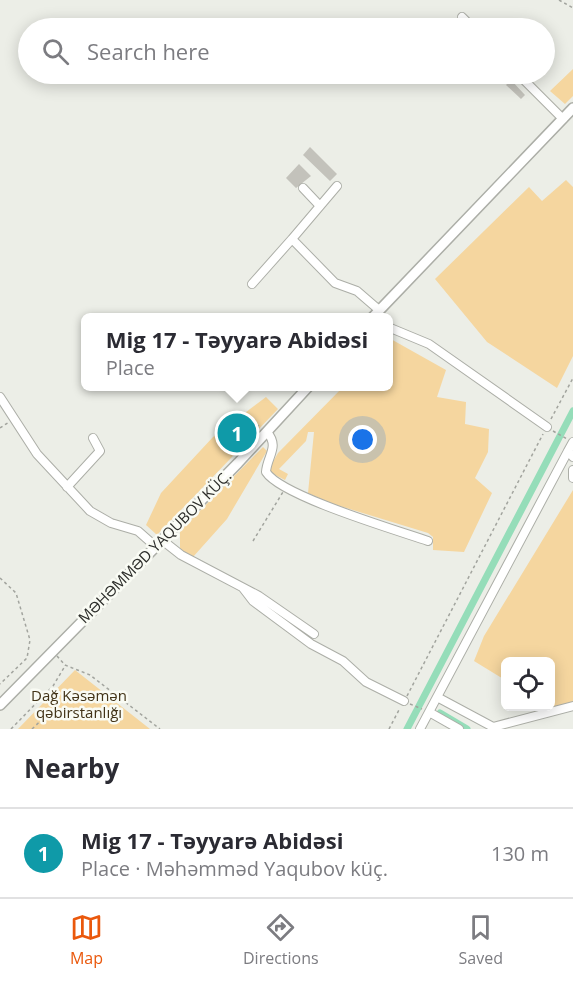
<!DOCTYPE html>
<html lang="en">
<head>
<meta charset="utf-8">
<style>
	:root { --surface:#fff; --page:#f7f7f7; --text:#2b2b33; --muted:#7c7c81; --line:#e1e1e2; --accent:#ea580c }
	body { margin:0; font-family:"Open Sans",sans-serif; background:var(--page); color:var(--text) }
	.controls { position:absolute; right:18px; bottom:18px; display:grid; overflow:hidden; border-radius:9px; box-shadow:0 3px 15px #0003 }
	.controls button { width:54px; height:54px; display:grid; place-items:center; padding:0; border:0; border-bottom:2px solid var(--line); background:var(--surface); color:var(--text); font:30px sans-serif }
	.you { position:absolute; left:363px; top:440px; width:21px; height:21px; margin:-15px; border:4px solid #fff; border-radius:50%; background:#1a73e8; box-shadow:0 0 0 9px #1a73e833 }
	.badge { display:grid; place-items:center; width:39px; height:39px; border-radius:50%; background:var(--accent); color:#fff; font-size:20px; font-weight:700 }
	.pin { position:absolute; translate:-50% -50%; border:3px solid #fff; box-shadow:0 2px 6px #0006 }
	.popup { position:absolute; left:81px; top:313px; width:312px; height:78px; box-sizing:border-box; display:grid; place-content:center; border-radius:9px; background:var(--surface); filter:drop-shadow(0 2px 4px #0005); font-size:20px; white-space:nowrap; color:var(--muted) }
	.popup b { font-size:22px; color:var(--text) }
	.popup::after { content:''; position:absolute; left:50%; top:100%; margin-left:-12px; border:12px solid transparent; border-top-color:var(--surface) }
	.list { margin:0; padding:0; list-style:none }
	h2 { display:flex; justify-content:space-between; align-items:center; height:78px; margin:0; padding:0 24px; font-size:26px }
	h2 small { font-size:20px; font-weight:400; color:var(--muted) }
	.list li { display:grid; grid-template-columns:39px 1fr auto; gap:18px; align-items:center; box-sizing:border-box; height:90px; padding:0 24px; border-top:2px solid var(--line) }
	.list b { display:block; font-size:22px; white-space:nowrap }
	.list p { margin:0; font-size:20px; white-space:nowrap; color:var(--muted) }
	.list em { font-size:20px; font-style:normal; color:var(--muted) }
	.icon { flex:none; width:33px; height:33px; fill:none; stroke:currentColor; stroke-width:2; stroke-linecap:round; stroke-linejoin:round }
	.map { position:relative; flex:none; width:573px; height:729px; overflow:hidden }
	.search { position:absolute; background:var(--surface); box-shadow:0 3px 15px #0003; left:18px; right:18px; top:18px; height:66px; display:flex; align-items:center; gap:15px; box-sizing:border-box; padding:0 21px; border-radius:33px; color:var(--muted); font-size:22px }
	.sheet { height:168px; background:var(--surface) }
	nav { display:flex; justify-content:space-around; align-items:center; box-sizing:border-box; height:84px; border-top:2px solid var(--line); background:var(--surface); font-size:16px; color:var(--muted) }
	nav a { display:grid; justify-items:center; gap:3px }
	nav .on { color:var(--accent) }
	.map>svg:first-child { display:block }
</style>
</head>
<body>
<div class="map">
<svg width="573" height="729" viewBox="0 0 573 729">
	<rect width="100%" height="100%" fill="#eceee7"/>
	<path fill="#f5d69f" d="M 573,69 L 573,96 L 565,104 L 550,91 Z
		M 566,180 L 573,187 L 573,356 L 557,388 L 487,342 L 435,279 L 529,187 L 542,201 Z
		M 389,338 L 446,370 L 437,397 L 466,402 L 465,424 L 489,429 L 488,452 L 475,478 L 492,493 L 464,552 L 433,550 L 433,537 L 428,533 L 330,503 L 308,493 L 314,432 L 308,432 L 306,441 L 279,469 L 288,474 L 285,480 L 271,473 L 271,465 L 278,453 L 343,387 L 388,386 Z
		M 266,397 L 278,409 L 157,535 L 146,525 L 161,493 L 213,437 Z
		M 263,447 L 267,451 L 227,519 L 193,557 L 180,549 L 180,531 Z
		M 573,490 L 573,703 L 537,715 L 530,707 L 550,706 L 550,662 L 506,662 L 505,680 L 474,661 L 484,636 Z
		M 75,670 L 150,729 L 18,729 Z"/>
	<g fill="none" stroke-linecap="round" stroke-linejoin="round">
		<path stroke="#95ddb9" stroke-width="7" d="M 440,713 L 467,729
			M 407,729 L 573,411"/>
	</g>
	<path fill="#c3c2bb" d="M 511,80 L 525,95 L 521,99 L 506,85 Z
		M 310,147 L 337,174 L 330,181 L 303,155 Z
		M 299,164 L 311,176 L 296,188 L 286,178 Z"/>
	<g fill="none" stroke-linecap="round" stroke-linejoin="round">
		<defs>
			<path id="minor" d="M 462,17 L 473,28
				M 498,28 L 499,27
				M 518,74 L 563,119
				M 337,186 L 292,239 L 335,283 L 357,291 L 379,310
				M 303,188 L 320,206
				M 252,284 L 292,239
				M 388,327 L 429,344 L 547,427
				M 0,397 L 37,454 L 90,511 L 111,523 L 138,531 L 155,546
				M 267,432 C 280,447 267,456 266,472 C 281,496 396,530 428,541
				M 573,442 L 568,451 L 573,457
				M 573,470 L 573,478
				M 67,487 L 100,451 L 93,438
				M 162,540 L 181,555 L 259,596 L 314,634
				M 243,588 L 253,601 L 311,644 L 343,661 L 366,682 L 404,701
				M 437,697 L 493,727 L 573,706
				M 429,712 L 459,729
				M 420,729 L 568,451"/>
			<path id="major" d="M 372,318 L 573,108
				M 0,705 L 238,463 L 309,386"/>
		</defs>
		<use href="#minor" stroke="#acaea7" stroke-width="10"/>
		<use href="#major" stroke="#acaea7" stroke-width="12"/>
		<path stroke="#a2a49e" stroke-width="1.5" stroke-dasharray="3 3" stroke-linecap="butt" d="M 559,0 L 573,8
			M 551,419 L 573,378
			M 0,428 L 9,422
			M 242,431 L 254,424 L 259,426
			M 553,431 L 567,439
			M 253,541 L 283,492
			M 0,578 L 16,593 L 30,640 L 27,658 L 0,684
			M 57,656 L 65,665 L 90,675 L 160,729
			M 407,696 L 543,434
			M 410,704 L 422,709
			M 11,729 L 53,686 L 65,666
			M 32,729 L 52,710
			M 389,729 L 400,708"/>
		<use href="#minor" stroke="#fff" stroke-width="8"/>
		<use href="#major" stroke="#fff" stroke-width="9"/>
	</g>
	<g text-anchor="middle" stroke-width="5" stroke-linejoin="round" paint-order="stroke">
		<g font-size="15" fill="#2c2d2a" stroke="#f9fbf4">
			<text transform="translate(155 547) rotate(-45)" y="5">MƏHƏMMƏD YAQUBOV KÜÇ.</text>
		</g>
		<g font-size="15" fill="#423317" stroke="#f9fbf4">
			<text x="79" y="701">Dağ Kəsəmən<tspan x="79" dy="17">qəbirstanlığı</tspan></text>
		</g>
	</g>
</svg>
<div class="controls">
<button><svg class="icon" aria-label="locate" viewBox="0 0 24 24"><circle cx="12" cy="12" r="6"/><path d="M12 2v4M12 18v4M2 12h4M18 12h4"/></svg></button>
</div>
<div class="you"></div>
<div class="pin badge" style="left:237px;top:433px;background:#0f9aa8">1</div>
<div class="popup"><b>Mig 17 - Təyyarə Abidəsi</b>Place</div>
<div class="search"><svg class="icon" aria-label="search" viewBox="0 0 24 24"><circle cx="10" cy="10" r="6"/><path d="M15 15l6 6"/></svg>Search here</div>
</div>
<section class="sheet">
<h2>Nearby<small></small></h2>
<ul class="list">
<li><span class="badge" style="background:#0f9aa8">1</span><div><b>Mig 17 - Təyyarə Abidəsi</b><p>Place · Məhəmməd Yaqubov küç.</p></div><em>130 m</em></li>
</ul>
</section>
<nav>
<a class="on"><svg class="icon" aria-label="map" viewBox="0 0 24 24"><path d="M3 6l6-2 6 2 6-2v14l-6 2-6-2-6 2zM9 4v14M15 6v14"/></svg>Map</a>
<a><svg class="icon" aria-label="directions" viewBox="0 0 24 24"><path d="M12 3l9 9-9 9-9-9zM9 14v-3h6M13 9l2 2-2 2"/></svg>Directions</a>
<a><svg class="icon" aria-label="saved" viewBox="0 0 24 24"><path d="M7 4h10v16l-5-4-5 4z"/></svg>Saved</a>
</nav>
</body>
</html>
